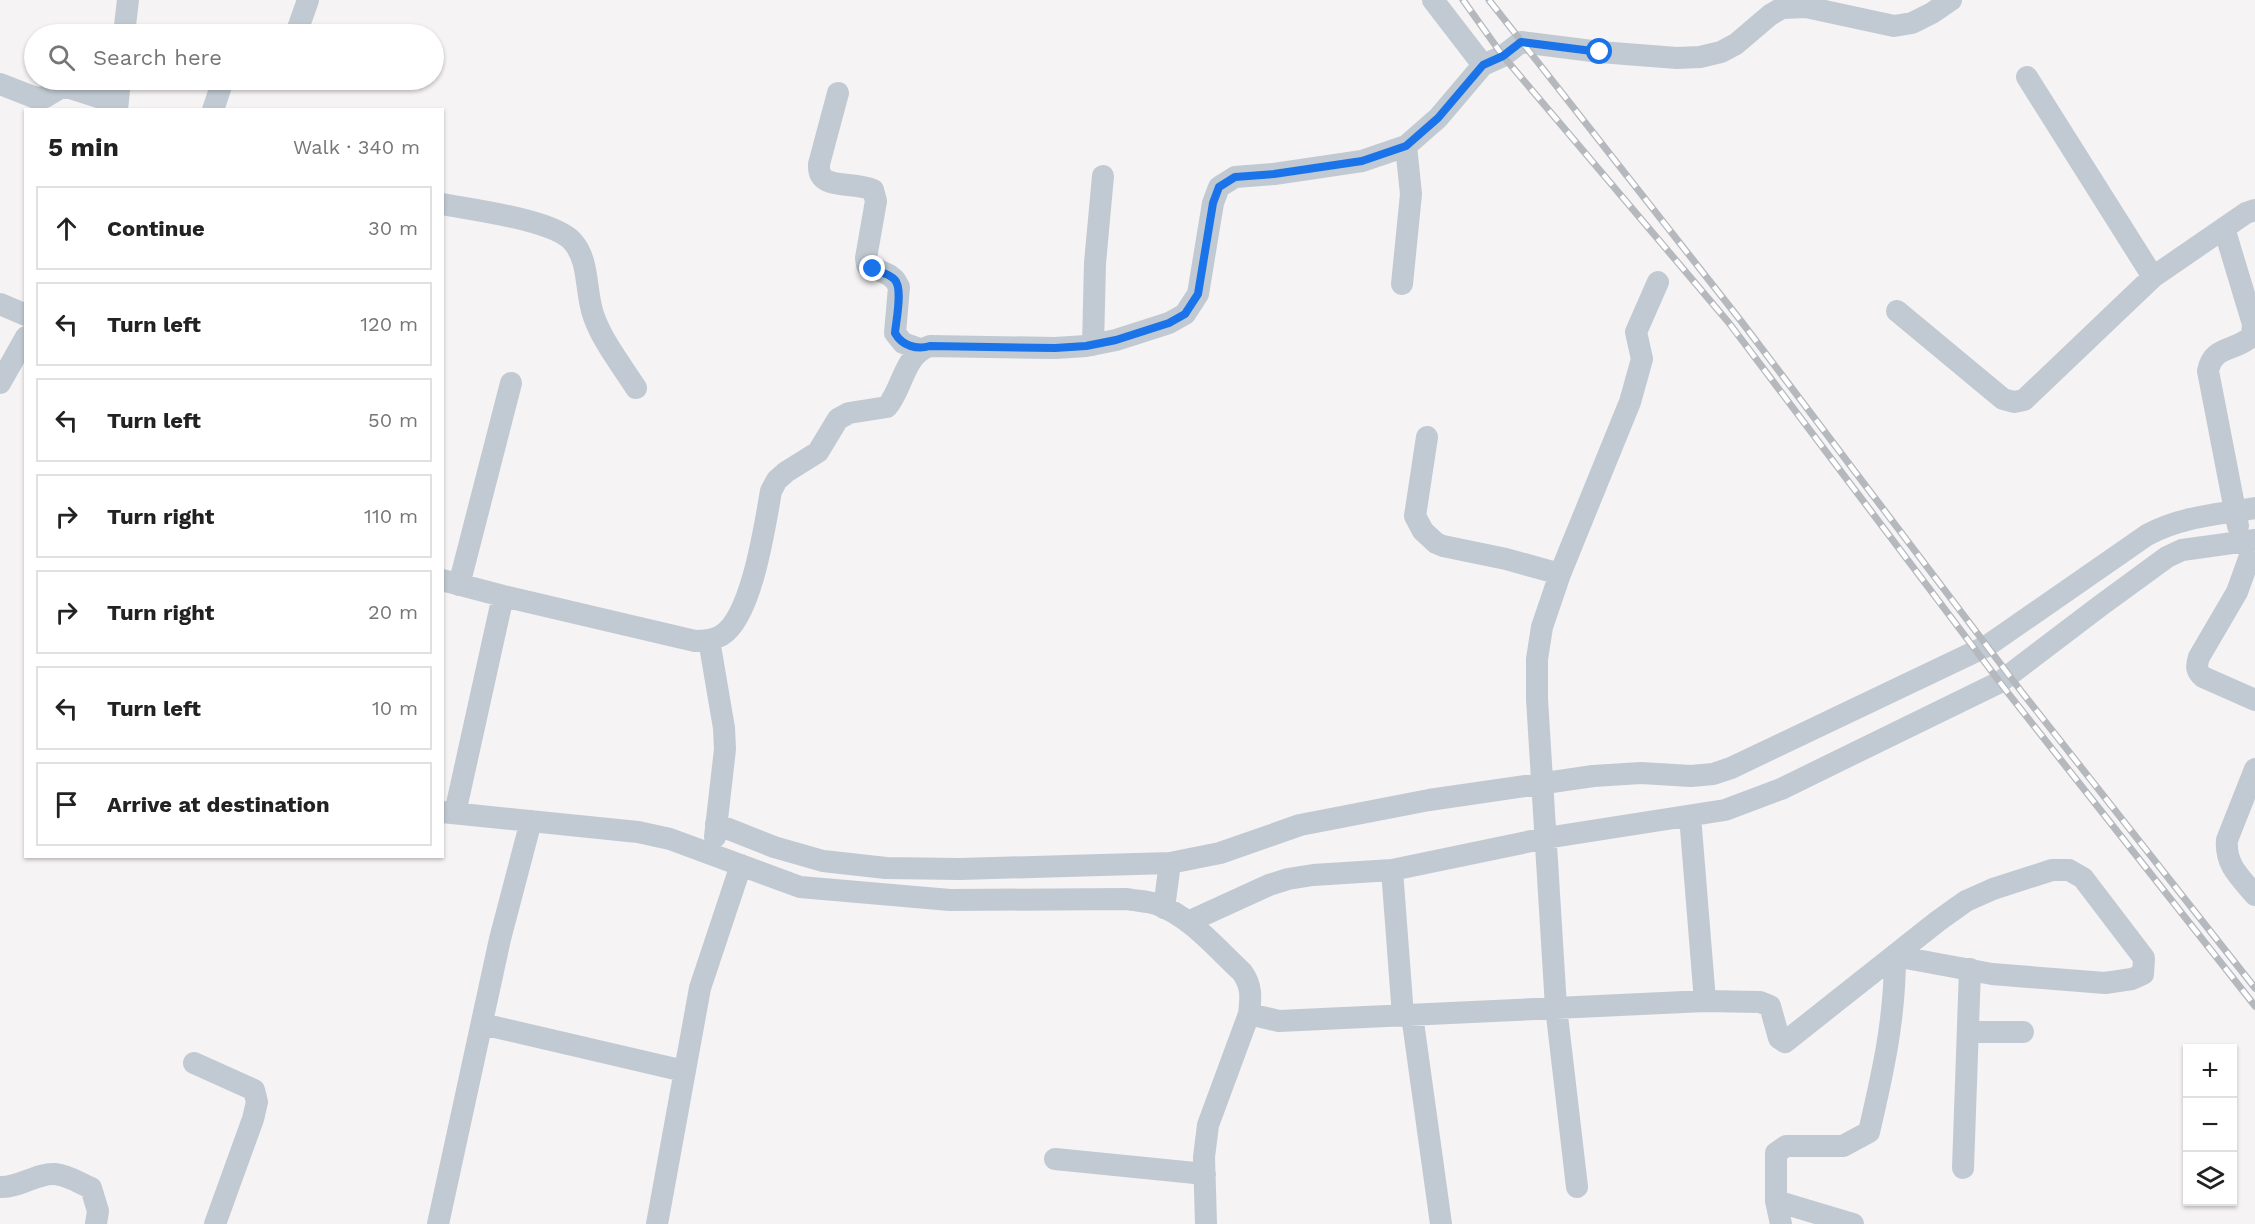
<!DOCTYPE html>
<html lang="en">
<head>
<meta charset="utf-8">
<style>
	:root { --surface:#fff; --page:#f6f6f6; --text:#222; --muted:#767676; --line:#e0e0e0 }
	body { margin:0; font-family:"Work Sans",sans-serif; background:var(--page); color:var(--text) }
	.controls { position:absolute; right:18px; bottom:18px; display:grid; overflow:hidden; border-radius:0px; box-shadow:0 2px 4px #0004 }
	.controls button { width:54px; height:54px; display:grid; place-items:center; padding:0; border:0; border-bottom:2px solid var(--line); background:var(--surface); color:var(--text); font:30px sans-serif }
	.stop { position:absolute; width:18px; height:18px; margin:-14px; border:4px solid #1a73e8; border-radius:50%; background:#fff }
	.stop.end { background:#1a73e8; border-color:#fff; box-shadow:0 2px 6px #0008 }
	.list { margin:0; padding:0; list-style:none }
	h2 { display:flex; justify-content:space-between; align-items:center; height:78px; margin:0; padding:0 24px; font-size:26px }
	h2 small { font-size:20px; font-weight:400; color:var(--muted) }
	.list li { display:grid; grid-template-columns:39px 1fr auto; gap:18px; align-items:center; box-sizing:border-box; height:84px; margin:0 12px 12px; padding:0 12px; border:2px solid var(--line); border-radius:0px }
	.list b { display:block; font-size:22px; white-space:nowrap }
	.list em { font-size:20px; font-style:normal; color:var(--muted) }
	.icon { flex:none; width:33px; height:33px; fill:none; stroke:currentColor; stroke-width:2; stroke-linecap:round; stroke-linejoin:round }
	.map { position:relative; flex:none; width:2255px; height:1224px; overflow:hidden }
	.search { position:absolute; background:var(--surface); box-shadow:0 2px 4px #0004; left:24px; top:24px; width:420px; height:66px; display:flex; align-items:center; gap:15px; box-sizing:border-box; padding:0 21px; border-radius:33px; color:var(--muted); font-size:22px }
	.panel { position:absolute; background:var(--surface); box-shadow:0 2px 4px #0004; left:24px; top:108px; width:420px; height:750px; border-radius:0px }
	.map>svg:first-child { display:block }
</style>
</head>
<body>
<div class="map">
<svg width="2255" height="1224" viewBox="0 0 2255 1224">
	<rect width="100%" height="100%" fill="#f5f3f3"/>
	<g fill="none" stroke-linecap="round" stroke-linejoin="round">
		<path stroke="#c1cad2" stroke-width="22" d="M 1433,0 L 1483,65
			M 124,34 L 128,0
			M 296,34 L 308,0
			M 2027,77 L 2153,277
			M 0,84 L 36,98 L 45,97 L 60,88 L 70,88 L 117,103
			M 838,93 L 819,164 C 817,192 852,180 873,190 L 876,201 L 866,258 L 867,265 L 889,275 L 895,280 L 899,287 L 895,333 L 903,343 L 920,349
			M 117,110 L 120,80
			M 213,110 L 223,80
			M 442,204 C 473,210 555,220 573,242 C 590,261 585,294 594,317 C 603,342 622,366 636,388
			M 2224,228 L 2253,324 L 2252,336 C 2235,352 2213,345 2208,371 L 2238,526
			M 1402,284 L 1411,194 L 1406,146
			M 0,304 L 26,315
			M 1897,311 L 2003,399 L 2014,402 L 2024,400 L 2153,277 L 2246,213 L 2255,210
			M 1093,345 L 1095,263 L 1103,176
			M 0,383 L 26,337
			M 1427,437 L 1415,516 L 1423,531 L 1436,543 L 1443,546 L 1506,559 L 1560,574
			M 2255,542 L 2237,592 L 2199,657 C 2196,666 2196,671 2203,677 L 2255,700
			M 442,580 L 503,596 L 695,641 C 705,641 714,640 722,635 C 752,616 765,525 771,491 L 777,480 L 786,472 L 818,452 L 838,419 L 849,413 L 887,407 C 903,388 904,354 930,346 L 1055,348 L 1086,346 L 1116,340 L 1169,323 L 1185,314 L 1198,294 L 1213,203 L 1219,187 L 1235,177 L 1274,174 L 1362,161 L 1406,146 L 1438,118 L 1483,65 L 1503,56 L 1521,42 L 1600,52 L 1677,58 L 1700,57 L 1721,52 L 1736,44 L 1770,15 L 1782,8 L 1806,7 L 1894,26 L 1912,23 L 1932,13 L 1951,0
			M 459,585 L 511,383
			M 709,640 L 724,728 L 725,749 L 715,837
			M 2255,769 L 2227,840 C 2225,865 2240,877 2255,895
			M 442,812 L 638,832 L 670,839 L 800,887 L 950,900 L 1127,899 C 1137,901 1147,901 1156,904 C 1190,916 1216,948 1242,972 C 1252,986 1251,997 1249,1014 L 1279,1021 L 1705,1001 L 1760,1002 L 1770,1006 L 1779,1038 L 1785,1042 L 1938,921 L 1966,901 L 1993,889 L 2052,870 L 2069,870 L 2083,878 L 2144,958 L 2143,974 L 2132,979 L 2105,983 L 1992,974 L 1895,956 C 1895,1019 1883,1072 1869,1132 L 1843,1146 L 1786,1146 L 1776,1153 L 1776,1201 L 1781,1224
			M 455,813 L 503,596
			M 1690,816 L 1705,1001
			M 716,824 L 774,847 L 823,861 L 886,868 L 960,869 L 1170,863
			M 1392,870 L 1403,1016
			M 1164,908 L 1170,863 L 1220,853 L 1300,825 L 1429,800 L 1593,776 L 1641,773 L 1691,776 L 1713,774 L 1731,768 L 1987,646 L 2147,535 C 2180,517 2218,514 2255,508
			M 1188,922 L 1269,885 L 1288,879 L 1313,875 L 1392,870 L 1546,838 L 1725,810 L 1781,789 L 2000,682 L 2100,606 L 2167,557 L 2182,550 L 2255,540
			M 1412,1015 L 1441,1224
			M 482,1024 L 684,1071
			M 1968,1032 L 2023,1032
			M 194,1063 L 254,1090 L 257,1102 L 253,1119 L 215,1224
			M 1055,1159 L 1205,1174
			M 1963,1168 L 1970,969
			M 0,1187 C 19,1188 36,1173 55,1174 C 68,1175 79,1183 91,1188 L 98,1211 L 96,1224
			M 1577,1187 L 1556,1007 L 1537,699 L 1537,659 L 1542,627 L 1560,574 L 1630,402 L 1642,359 L 1636,332 L 1658,282
			M 1776,1201 L 1853,1224
			M 438,1224 L 500,939 L 531,821
			M 657,1224 L 700,988 L 741,865
			M 1206,1224 L 1204,1157 L 1208,1125 L 1249,1014"/>
		<defs>
			<path id="rail" d="M 1463,0 L 1503,56 L 1729,323 L 2008,693 L 2255,1006
				M 1489,0 L 1741,321 L 2021,691 L 2255,988"/>
		</defs>
		<use href="#rail" stroke="#b5b8bd" stroke-width="7"/>
		<use href="#rail" stroke="#fff" stroke-width="4.5" stroke-dasharray="14" stroke-linecap="butt"/>
	</g>
	<g fill="none" stroke-linecap="round" stroke-linejoin="round">
		<path stroke="#1a73e8" stroke-width="8" d="M 873,269 C 880,272 890,274 895,280 C 903,289 896,321 895,333 C 902,346 917,350 930,346 L 1055,348 L 1086,346 L 1116,340 L 1169,323 L 1185,314 L 1198,294 L 1213,203 L 1219,187 L 1235,177 L 1274,174 L 1362,161 L 1406,146 L 1438,118 L 1483,65 L 1503,56 L 1521,42 L 1600,52"/>
	</g>
</svg>
<div class="controls">
<button>+</button>
<button>−</button>
<button><svg class="icon" aria-label="layers" viewBox="0 0 24 24"><path d="M12 4l9 5-9 5-9-5zM3 14l9 5 9-5"/></svg></button>
</div>
<div class="stop" style="left:1600px;top:52px"></div>
<div class="stop end" style="left:873px;top:269px"></div>
<div class="search"><svg class="icon" aria-label="search" viewBox="0 0 24 24"><circle cx="10" cy="10" r="6"/><path d="M15 15l6 6"/></svg>Search here</div>
<section class="panel">
<h2>5 min<small>Walk · 340 m</small></h2>
<ul class="list">
<li><svg class="icon" aria-label="ahead" viewBox="0 0 24 24"><path d="M12 20V5M6 11l6-6 6 6"/></svg><div><b>Continue</b></div><em>30 m</em></li>
<li><svg class="icon" aria-label="left" viewBox="0 0 24 24"><path d="M17 20v-9H6M10 6l-5 5 5 5"/></svg><div><b>Turn left</b></div><em>120 m</em></li>
<li><svg class="icon" aria-label="left" viewBox="0 0 24 24"><path d="M17 20v-9H6M10 6l-5 5 5 5"/></svg><div><b>Turn left</b></div><em>50 m</em></li>
<li><svg class="icon" aria-label="right" viewBox="0 0 24 24"><path d="M7 20v-9h11M14 6l5 5-5 5"/></svg><div><b>Turn right</b></div><em>110 m</em></li>
<li><svg class="icon" aria-label="right" viewBox="0 0 24 24"><path d="M7 20v-9h11M14 6l5 5-5 5"/></svg><div><b>Turn right</b></div><em>20 m</em></li>
<li><svg class="icon" aria-label="left" viewBox="0 0 24 24"><path d="M17 20v-9H6M10 6l-5 5 5 5"/></svg><div><b>Turn left</b></div><em>10 m</em></li>
<li><svg class="icon" aria-label="arrive" viewBox="0 0 24 24"><path d="M6 21V4h12l-3 4 3 4H6"/></svg><div><b>Arrive at destination</b></div></li>
</ul>
</section>
</div>
</body>
</html>
